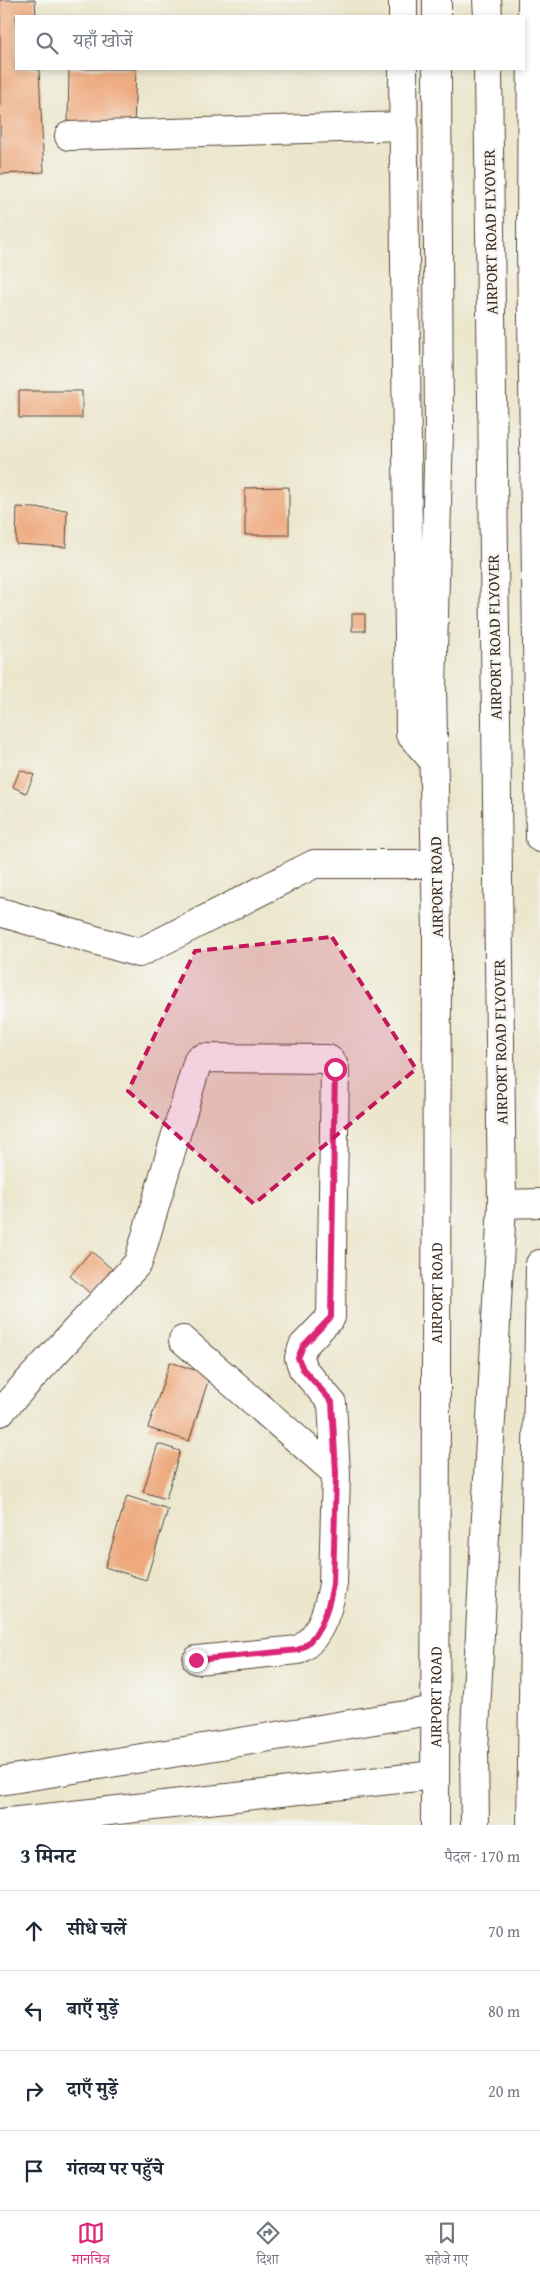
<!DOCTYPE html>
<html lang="hi">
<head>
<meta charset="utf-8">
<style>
	:root { --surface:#fff; --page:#f6f6f7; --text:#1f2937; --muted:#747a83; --line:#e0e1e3; --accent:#db2777 }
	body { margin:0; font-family:"Gentium Book Plus","Noto Serif Devanagari",serif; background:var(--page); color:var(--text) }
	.stop { position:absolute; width:15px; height:15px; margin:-11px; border:4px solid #db2777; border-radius:50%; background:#fff }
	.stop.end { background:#db2777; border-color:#fff; box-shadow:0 1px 5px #0008 }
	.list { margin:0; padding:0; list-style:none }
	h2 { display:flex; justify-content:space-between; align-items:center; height:65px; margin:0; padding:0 20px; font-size:21px }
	h2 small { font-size:16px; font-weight:400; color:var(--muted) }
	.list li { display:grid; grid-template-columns:32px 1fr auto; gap:15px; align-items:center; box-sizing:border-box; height:80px; padding:0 20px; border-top:1px solid var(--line) }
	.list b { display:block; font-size:19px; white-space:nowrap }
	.list em { font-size:16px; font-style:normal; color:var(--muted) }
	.icon { flex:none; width:28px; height:28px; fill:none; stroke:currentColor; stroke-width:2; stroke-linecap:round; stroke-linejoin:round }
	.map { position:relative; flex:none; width:540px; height:1825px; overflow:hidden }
	.search { position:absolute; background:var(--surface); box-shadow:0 2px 8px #0003; left:15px; right:15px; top:15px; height:55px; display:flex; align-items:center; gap:12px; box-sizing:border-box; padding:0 18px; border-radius:0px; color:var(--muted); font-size:19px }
	.sheet { height:385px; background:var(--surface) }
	nav { display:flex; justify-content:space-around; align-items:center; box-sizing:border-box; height:70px; border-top:1px solid var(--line); background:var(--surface); font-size:14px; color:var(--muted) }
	nav a { display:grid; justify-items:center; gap:2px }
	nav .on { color:var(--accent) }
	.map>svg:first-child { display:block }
</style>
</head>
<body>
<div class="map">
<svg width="540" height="1825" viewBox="0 0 540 1825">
	<rect width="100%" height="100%" fill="#f6f6f2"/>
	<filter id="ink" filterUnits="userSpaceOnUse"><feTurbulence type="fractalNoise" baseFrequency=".02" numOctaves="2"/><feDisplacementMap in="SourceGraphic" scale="10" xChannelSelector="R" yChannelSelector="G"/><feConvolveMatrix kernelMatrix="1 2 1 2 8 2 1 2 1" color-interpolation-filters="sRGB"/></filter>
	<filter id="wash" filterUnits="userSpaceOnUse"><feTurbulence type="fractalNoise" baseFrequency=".0096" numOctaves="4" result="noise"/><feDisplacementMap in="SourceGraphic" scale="20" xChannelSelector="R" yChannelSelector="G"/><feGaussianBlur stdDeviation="1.12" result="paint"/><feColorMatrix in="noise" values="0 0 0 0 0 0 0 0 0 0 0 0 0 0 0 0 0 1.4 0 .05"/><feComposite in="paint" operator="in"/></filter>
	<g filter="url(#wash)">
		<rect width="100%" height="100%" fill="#ebe6cc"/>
		<g id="blocks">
			<path fill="#eea87c" d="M 0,0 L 35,0 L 36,16 L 16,16 L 16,69 L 39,69 L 44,172 L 0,174 Z
				M 69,69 L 136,69 L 134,127 L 68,126 Z
				M 19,391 L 82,391 L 82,418 L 19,418 Z
				M 289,487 L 289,535 L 245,535 L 245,488 Z
				M 17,507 L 67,510 L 66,547 L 16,544 Z
				M 352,614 L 365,614 L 365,631 L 352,631 Z
				M 20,770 L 34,775 L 26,793 L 13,787 Z
				M 91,1251 L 112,1269 L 91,1294 L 70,1276 Z
				M 170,1362 L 210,1375 L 189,1441 L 148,1428 Z
				M 158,1444 L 180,1451 L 166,1499 L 143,1492 Z
				M 127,1496 L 168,1509 L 146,1580 L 105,1567 Z"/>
		</g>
	</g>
	<g filter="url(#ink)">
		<use href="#blocks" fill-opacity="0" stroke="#554638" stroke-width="1"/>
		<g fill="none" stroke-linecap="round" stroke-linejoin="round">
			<defs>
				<path id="minor" d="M 403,0 L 403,16
					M 532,0 L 531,250 L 540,838
					M 403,69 L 410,734 L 432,759
					M 69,136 L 404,126
					M 0,912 L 139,953 L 314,864 L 436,864
					M 502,1204 L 540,1203
					M 183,1340 L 336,1473
					M 0,1412 L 138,1263 L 198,1060 L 203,1058 L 328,1059 L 332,1062 L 335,1069 L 331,1317 L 303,1346 L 299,1358 L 303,1369 L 332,1403 L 336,1473 L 333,1584 C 329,1607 320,1639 298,1650 L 197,1660
					M 0,1781 L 436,1710
					M 0,1823 L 435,1775
					M 531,1825 L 540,1264"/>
				<g id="major">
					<path d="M 437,0 L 437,16"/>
					<path d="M 487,0 L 488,16"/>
					<path id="s1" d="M 435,1825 L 437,930 L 432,688 L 439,431 L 437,69"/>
					<path d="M 475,1825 L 474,1751 L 502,1204 L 488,69"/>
				</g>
			</defs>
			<use href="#minor" stroke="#554638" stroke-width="30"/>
			<use href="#major" stroke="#554638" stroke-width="30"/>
			<use href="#minor" stroke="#fff" stroke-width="28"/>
			<use href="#major" stroke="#fff" stroke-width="28"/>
		</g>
	</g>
	<g fill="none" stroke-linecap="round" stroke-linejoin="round" filter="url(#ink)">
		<path stroke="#db2777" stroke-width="6" d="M 196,1660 L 298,1650 C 320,1639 329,1607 333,1584 L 336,1473 L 332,1402 L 303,1369 L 298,1358 L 303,1346 L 331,1317 L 335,1069"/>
	</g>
	<path fill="#c2185b" fill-opacity="0.2" stroke="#c2185b" stroke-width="4" stroke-dasharray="10 6" stroke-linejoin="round" d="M 332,937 L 416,1069 L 254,1204 L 128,1091 L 195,951 Z"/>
	<g text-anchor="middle" stroke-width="5" stroke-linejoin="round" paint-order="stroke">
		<g font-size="16" fill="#3b2a1e" stroke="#f6f6f2">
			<text transform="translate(490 232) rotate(-91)" y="6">AIRPORT ROAD FLYOVER</text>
			<text transform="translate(494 637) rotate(-91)" y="6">AIRPORT ROAD FLYOVER</text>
			<text transform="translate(436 887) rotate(-91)" y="6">AIRPORT ROAD</text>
			<text transform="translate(500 1042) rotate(-91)" y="6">AIRPORT ROAD FLYOVER</text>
			<text dy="6" stroke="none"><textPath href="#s1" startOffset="532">AIRPORT ROAD</textPath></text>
			<text dy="6" stroke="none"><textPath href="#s1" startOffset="128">AIRPORT ROAD</textPath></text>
		</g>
	</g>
</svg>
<div class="stop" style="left:335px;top:1069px"></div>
<div class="stop end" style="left:196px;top:1660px"></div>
<div class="search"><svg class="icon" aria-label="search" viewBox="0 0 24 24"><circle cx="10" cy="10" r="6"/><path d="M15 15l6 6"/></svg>यहाँ खोजें</div>
</div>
<section class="sheet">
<h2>3 मिनट<small>पैदल · 170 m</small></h2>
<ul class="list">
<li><svg class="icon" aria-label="ahead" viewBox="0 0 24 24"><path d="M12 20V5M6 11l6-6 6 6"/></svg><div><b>सीधे चलें</b></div><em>70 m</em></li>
<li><svg class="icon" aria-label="left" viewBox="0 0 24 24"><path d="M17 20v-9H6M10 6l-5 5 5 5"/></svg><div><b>बाएँ मुड़ें</b></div><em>80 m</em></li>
<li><svg class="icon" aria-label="right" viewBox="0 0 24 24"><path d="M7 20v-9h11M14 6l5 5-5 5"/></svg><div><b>दाएँ मुड़ें</b></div><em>20 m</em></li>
<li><svg class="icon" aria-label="arrive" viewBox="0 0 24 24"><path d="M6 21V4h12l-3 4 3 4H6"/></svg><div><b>गंतव्य पर पहुँचे</b></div></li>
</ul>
</section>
<nav>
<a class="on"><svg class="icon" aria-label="map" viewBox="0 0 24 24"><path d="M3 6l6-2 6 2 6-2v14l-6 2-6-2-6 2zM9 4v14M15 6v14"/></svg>मानचित्र</a>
<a><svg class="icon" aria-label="directions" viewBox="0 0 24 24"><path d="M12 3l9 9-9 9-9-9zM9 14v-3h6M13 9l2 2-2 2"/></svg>दिशा</a>
<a><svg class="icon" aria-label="saved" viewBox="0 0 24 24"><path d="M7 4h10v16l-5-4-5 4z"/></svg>सहेजे गए</a>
</nav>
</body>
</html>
